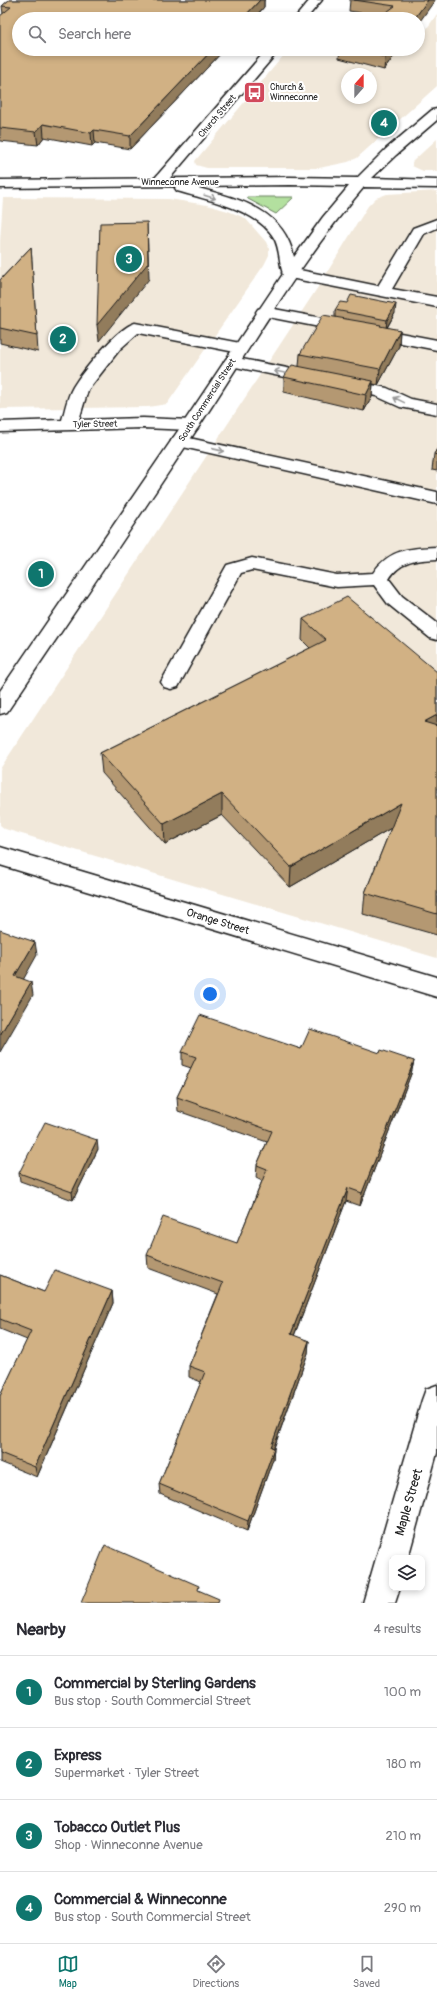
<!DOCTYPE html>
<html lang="en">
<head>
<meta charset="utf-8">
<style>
	:root { --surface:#fff; --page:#f7f7f7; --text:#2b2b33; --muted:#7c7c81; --line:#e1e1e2; --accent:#0f766e }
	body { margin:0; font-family:Pangolin,sans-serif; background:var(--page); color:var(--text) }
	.controls { position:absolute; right:12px; bottom:12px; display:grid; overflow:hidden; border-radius:8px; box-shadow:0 2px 6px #0003 }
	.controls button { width:36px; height:36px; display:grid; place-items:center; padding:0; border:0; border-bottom:1px solid var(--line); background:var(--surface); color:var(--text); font:20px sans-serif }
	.compass { position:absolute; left:341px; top:68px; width:36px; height:36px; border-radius:50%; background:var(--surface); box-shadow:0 2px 6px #0003; rotate:21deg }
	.you { position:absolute; left:210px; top:994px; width:14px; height:14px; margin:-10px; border:3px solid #fff; border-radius:50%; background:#1a73e8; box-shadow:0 0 0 6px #1a73e833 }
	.badge { display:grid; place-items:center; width:26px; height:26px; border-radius:50%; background:var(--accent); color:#fff; font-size:13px; font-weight:700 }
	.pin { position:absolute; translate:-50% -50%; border:2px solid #fff; box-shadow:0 1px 4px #0006 }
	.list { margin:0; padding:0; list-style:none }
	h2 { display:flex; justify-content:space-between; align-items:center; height:52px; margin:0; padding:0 16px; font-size:17px }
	h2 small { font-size:13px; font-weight:400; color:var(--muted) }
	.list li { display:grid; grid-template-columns:26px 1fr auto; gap:12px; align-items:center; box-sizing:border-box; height:72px; padding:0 16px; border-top:1px solid var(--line) }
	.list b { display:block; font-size:15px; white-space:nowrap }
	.list p { margin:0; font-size:13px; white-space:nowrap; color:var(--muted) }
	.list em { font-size:13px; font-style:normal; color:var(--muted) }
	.icon { flex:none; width:22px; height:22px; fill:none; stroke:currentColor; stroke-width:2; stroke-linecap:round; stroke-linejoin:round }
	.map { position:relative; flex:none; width:437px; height:1603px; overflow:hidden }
	.search { position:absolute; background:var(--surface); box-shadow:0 2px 6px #0003; left:12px; right:12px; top:12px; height:44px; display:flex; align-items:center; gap:10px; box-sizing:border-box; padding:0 14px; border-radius:22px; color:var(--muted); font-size:15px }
	.sheet { height:340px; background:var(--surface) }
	nav { display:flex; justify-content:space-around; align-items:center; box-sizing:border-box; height:56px; border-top:1px solid var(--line); background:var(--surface); font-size:11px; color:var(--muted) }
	nav a { display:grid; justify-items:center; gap:2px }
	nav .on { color:var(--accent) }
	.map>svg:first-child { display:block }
</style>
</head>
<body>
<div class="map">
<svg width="437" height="1603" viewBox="0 0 437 1603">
	<rect width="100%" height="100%" fill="#fff"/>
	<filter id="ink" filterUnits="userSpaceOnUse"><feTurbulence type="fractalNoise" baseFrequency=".025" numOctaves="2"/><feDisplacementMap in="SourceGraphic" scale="8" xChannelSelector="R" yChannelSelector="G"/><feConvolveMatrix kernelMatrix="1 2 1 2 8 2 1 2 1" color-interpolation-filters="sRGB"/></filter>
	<g filter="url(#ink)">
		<path fill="#f1e8da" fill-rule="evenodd" d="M 437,14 L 437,86 L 357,158 L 348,162 L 319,168 L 207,168 L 196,165 L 195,161 L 289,49 L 418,49 L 418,33 L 423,34 ZM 347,74 L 371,74 L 371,98 L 347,98 Z
			M 437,139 L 437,171 L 423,171 L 412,166 L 412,162 Z
			M 437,191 L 437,958 L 5,829 L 0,825 L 0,769 L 318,287 L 368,206 L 376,198 L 387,194 Z
			M 3,198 L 169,199 L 207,205 L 228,211 L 245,218 L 266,242 L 269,248 L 269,255 L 264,265 L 167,404 L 148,407 L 0,409 L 0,333 L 35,292 L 0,293 L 0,241 Z"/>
		<path fill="#b3e09f" stroke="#687e5e" d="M 247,197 L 294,197 L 276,214 L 248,199 Z"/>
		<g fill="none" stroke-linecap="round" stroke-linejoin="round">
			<defs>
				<path id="minor" d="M 310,0 L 322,0 L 306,19 L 294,19 Z
					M 267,49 L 280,49 L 164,185 L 154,185 L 152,182 L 154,179 Z
					M 437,219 L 437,228 L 424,234 L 392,289 L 437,297 L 437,307 L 290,278 L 285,276 L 282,273 L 285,270 L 290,268 L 378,286 L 413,228 Z
					M 264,307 L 437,340 L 437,350 L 258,315 L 256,312 L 258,309 Z
					M 135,323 L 240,343 L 246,345 L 248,348 L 246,351 L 240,353 L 138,333 L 120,349 L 88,390 L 79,420 L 143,418 L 191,420 L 197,421 L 200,425 L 197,429 L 191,430 L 143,428 L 0,432 L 0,422 L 62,420 C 65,410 67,397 73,387 C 83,371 117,328 135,323 Z
					M 232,357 L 387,388 L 411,399 L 437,404 L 437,414 L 400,407 L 376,396 L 226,365 L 224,362 L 226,359 Z
					M 180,436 L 437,492 L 437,504 L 174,445 L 171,441 L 174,437 Z
					M 437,547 L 437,559 C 417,560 400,561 389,579 L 402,596 L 437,623 L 437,640 L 430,638 L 388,604 L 374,585 L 337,587 L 252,570 L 241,573 L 178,687 L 171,689 L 164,687 L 161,682 L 227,565 L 252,558 L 337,575 L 373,573 C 389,549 410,548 437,547 Z
					M 0,847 L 437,977 L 437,997 L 0,865 Z
					M 437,1385 L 437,1453 L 408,1558 L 392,1558 L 392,1588 L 400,1588 L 395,1603 L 363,1603 L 422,1400 L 426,1389 Z"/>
				<path id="major" d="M 437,109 L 437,120 L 396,155 L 372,178 L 437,180 L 437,188 L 364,187 C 301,260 252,345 199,426 C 136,522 71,617 7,712 L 0,714 L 0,691 L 182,425 L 283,274 C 279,262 280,249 274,238 C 257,209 207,200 177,191 L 175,188 L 176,186 L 0,188 L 0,180 L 290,177 L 357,178 L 386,149 L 432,110 ZM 290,185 L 349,186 L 323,217 L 294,257 C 283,207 235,198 191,186 Z"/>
			</defs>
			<use href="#minor" stroke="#1c1c1c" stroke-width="3"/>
			<use href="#major" stroke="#1c1c1c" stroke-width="3"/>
			<use href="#minor" fill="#fff" fill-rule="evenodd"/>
			<use href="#major" fill="#fff" fill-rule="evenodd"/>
		</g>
		<path fill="#b49872" stroke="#1c1c1c" d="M 9,0 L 265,0 L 264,1 L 264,7 L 259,13 L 130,149 L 95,143 L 92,146 L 44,137 L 38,145 L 0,141 L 0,16 L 3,14 L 2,6 Z
			M 350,0 L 435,0 L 381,16 L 349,11 Z
			M 340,49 L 399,49 L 384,70 L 339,58 Z
			M 31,247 L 38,352 L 0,343 L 0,280 Z
			M 335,310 L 395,313 L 387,328 L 400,330 L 399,346 L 378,385 L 373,384 L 372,397 L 364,411 L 284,392 L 284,377 L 299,366 L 300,354 L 335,317 Z
			M 437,449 L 437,471 L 432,470 L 434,454 Z
			M 303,619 L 437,672 L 437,935 L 363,914 L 365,893 L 391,828 L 290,887 L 222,815 L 165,844 L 102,773 L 100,753 L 310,648 L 302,640 Z
			M 301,1049 L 380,1053 L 414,1061 L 411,1074 L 360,1206 L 346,1201 L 294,1336 L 309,1341 L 308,1353 L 274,1448 L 273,1459 L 247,1531 L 160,1494 L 159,1484 L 201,1382 L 189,1377 L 189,1366 L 218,1294 L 148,1268 L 147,1255 L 237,1243 L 262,1181 L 256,1178 L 257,1165 L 267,1142 L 178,1111 L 177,1097 L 191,1068 L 182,1065 L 182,1052 Z
			M 98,1149 L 73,1200 L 20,1181 L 19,1173 Z
			M 0,1275 L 44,1292 L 112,1291 L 113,1303 L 37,1477 L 0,1462 L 0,1396 L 27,1340 L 0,1329 Z"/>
		<path fill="#927c5c" stroke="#1c1c1c" d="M 260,0 L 265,0 L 264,1 L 264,7 L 253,19 L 242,19 Z
			M 428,0 L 435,0 L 418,24 L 418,19 L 414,19 Z
			M 213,49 L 225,49 L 130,149 L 130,136 Z
			M 391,49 L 399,49 L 384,70 L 385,57 Z
			M 43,124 L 44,137 L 38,145 L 36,132 Z
			M 94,130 L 95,143 L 92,146 L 91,133 Z
			M 147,222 L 149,279 L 99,341 L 97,325 Z
			M 396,304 L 395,313 L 386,329 L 387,320 Z
			M 400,330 L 399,346 L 378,385 L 380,369 Z
			M 373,381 L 372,397 L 364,411 L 366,395 Z
			M 437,715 L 437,734 L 424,722 Z
			M 222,794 L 222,815 L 165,844 L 164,824 Z
			M 401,803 L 398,824 L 290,887 L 291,867 Z
			M 35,942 L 37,955 L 18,989 L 15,976 Z
			M 31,982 L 33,995 L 0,1052 L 0,1035 Z
			M 414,1061 L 411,1074 L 360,1206 L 362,1193 Z
			M 97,1140 L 98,1149 L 73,1200 L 72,1192 Z
			M 348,1188 L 346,1201 L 290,1346 L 291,1334 Z
			M 112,1291 L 113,1303 L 37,1477 L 35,1467 Z
			M 309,1341 L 308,1353 L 270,1458 L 271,1447 Z
			M 274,1448 L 273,1459 L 247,1531 L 248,1521 Z"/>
		<path fill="#d1b184" stroke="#1c1c1c" d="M 9,0 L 260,0 L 242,19 L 19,19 L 19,49 L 213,49 L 130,136 L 94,130 L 91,133 L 43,124 L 36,132 L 0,128 L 0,16 L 11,7 L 2,6 Z
			M 354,0 L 428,0 L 414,19 L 377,19 L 395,6 Z
			M 352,49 L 391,49 L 385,57 Z
			M 147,222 L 148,263 L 97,325 L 100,223 Z
			M 31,247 L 37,336 L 0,328 L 0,280 Z
			M 351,295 L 396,304 L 387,320 L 335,310 L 340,302 L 347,303 Z
			M 323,315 L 381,325 L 380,326 L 400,330 L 380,369 L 300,354 Z
			M 292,365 L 373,381 L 366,395 L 284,377 Z
			M 437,449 L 437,455 L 434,454 Z
			M 347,597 L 437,672 L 437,715 L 424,722 L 437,726 L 437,914 L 365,893 L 401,803 L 291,867 L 222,794 L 164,824 L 100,753 L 326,640 L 303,619 Z
			M 0,930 L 35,942 L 15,976 L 31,982 L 0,1035 Z
			M 200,1015 L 301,1049 L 310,1029 L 380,1053 L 381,1050 L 414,1061 L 362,1193 L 348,1188 L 291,1334 L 309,1341 L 271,1447 L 274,1448 L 248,1521 L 159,1484 L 205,1372 L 189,1366 L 223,1283 L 147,1255 L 163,1217 L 237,1243 L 267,1169 L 257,1165 L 272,1131 L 177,1097 L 196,1057 L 182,1052 Z
			M 45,1122 L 97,1140 L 72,1192 L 19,1173 Z
			M 55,1270 L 112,1291 L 35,1467 L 0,1453 L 0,1396 L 31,1331 L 0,1319 L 0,1275 L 44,1292 Z
			M 105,1545 L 199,1586 L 198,1590 L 219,1599 L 218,1603 L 81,1603 Z"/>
		<defs><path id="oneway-shaft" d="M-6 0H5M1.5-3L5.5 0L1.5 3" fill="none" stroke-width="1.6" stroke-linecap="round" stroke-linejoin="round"/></defs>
		<g stroke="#999">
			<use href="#oneway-shaft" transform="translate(210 197) rotate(17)"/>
			<use href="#oneway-shaft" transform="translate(280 372) rotate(-168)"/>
			<use href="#oneway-shaft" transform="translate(399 400) rotate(-154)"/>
			<use href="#oneway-shaft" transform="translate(218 450) rotate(13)"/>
		</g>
	</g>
	<defs>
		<symbol id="bus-square" viewBox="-11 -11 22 22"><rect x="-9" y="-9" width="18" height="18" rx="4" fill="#d1495b" stroke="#fff"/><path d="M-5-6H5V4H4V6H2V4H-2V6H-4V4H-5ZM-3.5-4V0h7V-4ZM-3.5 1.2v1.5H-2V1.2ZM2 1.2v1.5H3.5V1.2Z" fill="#fff"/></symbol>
	</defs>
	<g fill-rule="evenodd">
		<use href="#bus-square" x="242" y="80" width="25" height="25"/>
	</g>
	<g text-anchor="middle" stroke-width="4" stroke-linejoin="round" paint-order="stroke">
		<g font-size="9" fill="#1c1c1c" stroke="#fff" text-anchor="start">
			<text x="270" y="90">Church &amp;<tspan x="270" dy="10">Winneconne</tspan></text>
		</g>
		<g font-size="9" fill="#1c1c1c" stroke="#fff">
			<text transform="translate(217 116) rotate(-50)" y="3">Church Street</text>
			<text x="180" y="185">Winneconne Avenue</text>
			<text transform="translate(207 400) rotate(-57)" y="3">South Commercial Street</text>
			<text transform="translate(95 424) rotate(-1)" y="3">Tyler Street</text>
		</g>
		<g font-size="11" fill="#1c1c1c" stroke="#fff">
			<text transform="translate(218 921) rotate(17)" y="4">Orange Street</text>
		</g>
		<g font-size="13" fill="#1c1c1c" stroke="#fff">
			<text transform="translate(408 1502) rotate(-74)" y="5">Maple Street</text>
		</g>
	</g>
</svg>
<div class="controls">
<button><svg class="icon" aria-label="layers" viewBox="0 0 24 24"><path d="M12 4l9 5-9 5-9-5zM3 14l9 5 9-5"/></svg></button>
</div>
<svg class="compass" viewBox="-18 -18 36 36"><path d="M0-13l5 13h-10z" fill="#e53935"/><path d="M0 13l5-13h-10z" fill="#7c7c81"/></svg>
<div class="you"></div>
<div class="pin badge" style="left:41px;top:574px">1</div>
<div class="pin badge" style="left:63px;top:339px">2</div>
<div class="pin badge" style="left:129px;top:259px">3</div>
<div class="pin badge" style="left:384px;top:123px">4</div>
<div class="search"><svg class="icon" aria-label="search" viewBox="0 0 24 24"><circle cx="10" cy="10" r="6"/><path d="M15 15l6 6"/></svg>Search here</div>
</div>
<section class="sheet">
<h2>Nearby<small>4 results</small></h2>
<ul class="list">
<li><span class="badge">1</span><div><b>Commercial by Sterling Gardens</b><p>Bus stop · South Commercial Street</p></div><em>100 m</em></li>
<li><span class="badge">2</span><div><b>Express</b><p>Supermarket · Tyler Street</p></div><em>180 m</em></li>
<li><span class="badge">3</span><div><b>Tobacco Outlet Plus</b><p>Shop · Winneconne Avenue</p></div><em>210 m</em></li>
<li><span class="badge">4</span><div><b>Commercial &amp; Winneconne</b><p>Bus stop · South Commercial Street</p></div><em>290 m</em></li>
</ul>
</section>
<nav>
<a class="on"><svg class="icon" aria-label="map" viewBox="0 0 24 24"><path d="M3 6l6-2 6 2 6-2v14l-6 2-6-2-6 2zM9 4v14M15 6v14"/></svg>Map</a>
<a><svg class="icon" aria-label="directions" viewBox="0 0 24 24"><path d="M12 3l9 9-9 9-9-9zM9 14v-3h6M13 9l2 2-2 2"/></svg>Directions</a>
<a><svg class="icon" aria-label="saved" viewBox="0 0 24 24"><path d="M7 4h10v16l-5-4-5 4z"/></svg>Saved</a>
</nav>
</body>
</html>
